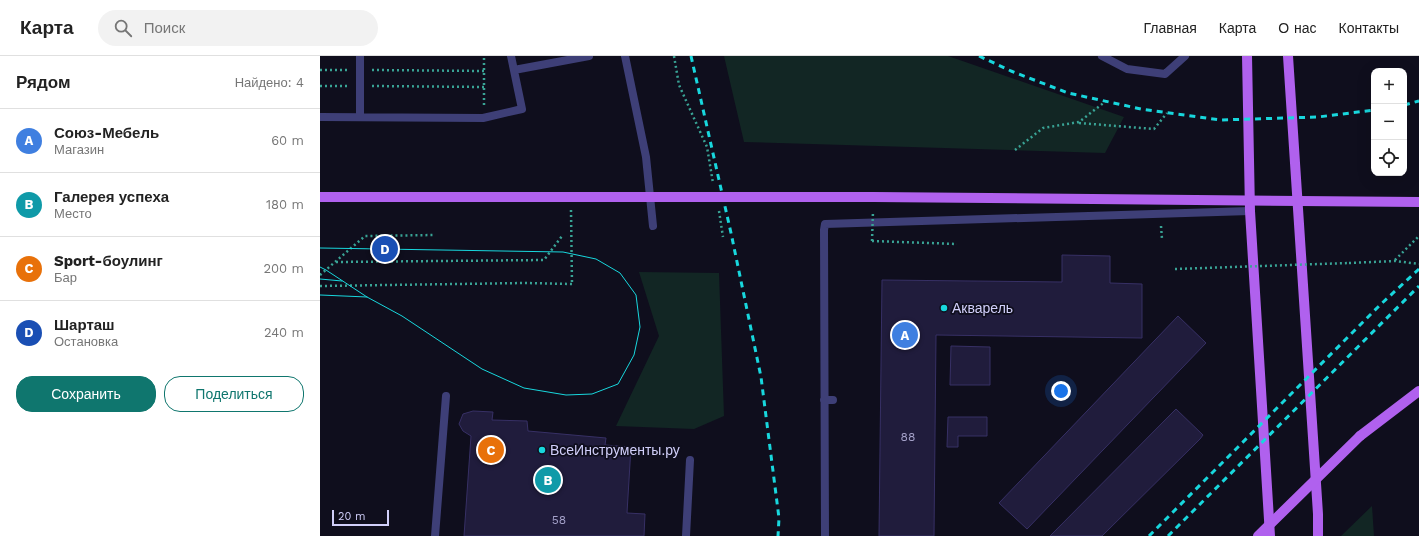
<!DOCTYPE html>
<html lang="ru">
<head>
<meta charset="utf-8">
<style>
	:root { --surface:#fff; --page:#f2f2f2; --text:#222; --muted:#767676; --line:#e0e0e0; --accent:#0f766e }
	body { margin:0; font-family:"Work Sans",sans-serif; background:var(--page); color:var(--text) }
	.controls { position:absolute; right:12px; top:12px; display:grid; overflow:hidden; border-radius:8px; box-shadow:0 4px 16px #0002 }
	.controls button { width:36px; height:36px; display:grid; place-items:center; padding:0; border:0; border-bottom:1px solid var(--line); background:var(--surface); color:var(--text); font:20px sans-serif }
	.scale { position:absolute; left:12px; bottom:10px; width:57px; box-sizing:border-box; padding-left:4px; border:2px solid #d1cffa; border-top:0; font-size:11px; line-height:14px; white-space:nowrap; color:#d1cffa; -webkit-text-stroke:3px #0f0e1d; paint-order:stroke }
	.you { position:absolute; left:741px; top:335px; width:14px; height:14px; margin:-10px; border:3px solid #fff; border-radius:50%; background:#1a73e8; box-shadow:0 0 0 6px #1a73e833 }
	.badge { display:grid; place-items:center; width:26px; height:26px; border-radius:50%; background:var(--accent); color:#fff; font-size:13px; font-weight:700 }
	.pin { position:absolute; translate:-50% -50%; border:2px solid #fff; box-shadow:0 1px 4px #0006 }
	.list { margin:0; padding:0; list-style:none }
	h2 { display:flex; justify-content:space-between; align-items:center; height:52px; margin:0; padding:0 16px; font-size:17px }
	h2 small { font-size:13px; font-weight:400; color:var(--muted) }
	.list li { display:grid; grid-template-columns:26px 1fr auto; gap:12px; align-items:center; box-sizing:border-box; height:64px; padding:0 16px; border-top:1px solid var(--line) }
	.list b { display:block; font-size:15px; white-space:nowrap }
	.list p { margin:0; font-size:13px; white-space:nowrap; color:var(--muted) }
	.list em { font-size:13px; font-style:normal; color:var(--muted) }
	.actions { display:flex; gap:8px; padding:12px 16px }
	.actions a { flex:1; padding:9px 0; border:1px solid var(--accent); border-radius:16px; text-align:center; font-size:14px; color:var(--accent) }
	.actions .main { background:var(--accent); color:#fff }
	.icon { flex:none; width:22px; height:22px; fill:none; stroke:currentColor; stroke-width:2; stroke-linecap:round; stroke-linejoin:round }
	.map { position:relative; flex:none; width:1099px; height:480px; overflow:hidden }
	header { display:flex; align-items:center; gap:24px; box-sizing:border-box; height:56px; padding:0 20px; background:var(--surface); border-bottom:1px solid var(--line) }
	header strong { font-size:19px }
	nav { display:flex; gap:22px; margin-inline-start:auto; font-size:14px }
	.search { width:280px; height:36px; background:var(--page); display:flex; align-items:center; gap:10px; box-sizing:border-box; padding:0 14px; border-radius:22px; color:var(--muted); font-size:15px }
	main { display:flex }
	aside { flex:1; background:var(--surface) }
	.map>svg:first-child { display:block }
</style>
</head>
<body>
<header>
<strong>Карта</strong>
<div class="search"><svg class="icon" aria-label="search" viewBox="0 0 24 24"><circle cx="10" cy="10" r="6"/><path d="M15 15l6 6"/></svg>Поиск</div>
<nav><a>Главная</a><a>Карта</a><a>О нас</a><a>Контакты</a></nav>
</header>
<main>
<aside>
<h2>Рядом<small>Найдено: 4</small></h2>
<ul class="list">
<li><span class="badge" style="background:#3f7fe0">A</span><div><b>Союз-Мебель</b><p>Магазин</p></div><em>60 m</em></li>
<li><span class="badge" style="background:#0f9aa8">B</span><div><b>Галерея успеха</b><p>Место</p></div><em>180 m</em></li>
<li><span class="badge" style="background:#e8710a">C</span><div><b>Sport-боулинг</b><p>Бар</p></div><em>200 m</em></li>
<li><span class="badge" style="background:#1a4fb4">D</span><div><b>Шарташ</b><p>Остановка</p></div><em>240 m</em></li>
</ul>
<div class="actions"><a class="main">Сохранить</a><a>Поделиться</a></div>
</aside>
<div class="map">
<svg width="1099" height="480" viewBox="0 0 1099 480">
	<rect width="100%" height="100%" fill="#0f0e1d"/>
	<path fill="#122624" d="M 404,0 L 628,0 L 804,61 L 785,97 L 424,86 Z
		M 319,216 L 399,217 L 404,360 L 374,373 L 296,370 L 339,280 Z
		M 1052,450 L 1054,480 L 1021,480 Z"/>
	<path fill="#201c3c" stroke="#373065" d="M 742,199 L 790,200 L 790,227 L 822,228 L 822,282 L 616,279 L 614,480 L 559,480 L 562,224 L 742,226 Z
		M 858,260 L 886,287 L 707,473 L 679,447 Z
		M 631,290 L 670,291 L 670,329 L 630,329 Z
		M 856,353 L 883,379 L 880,383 L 782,480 L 730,480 Z
		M 153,355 L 173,356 L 172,364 L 207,365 L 208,375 L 286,382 L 285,389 L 311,391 L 307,457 L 325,458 L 324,480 L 144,480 L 151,380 L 143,375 L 139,368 L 143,358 Z
		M 628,361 L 667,361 L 667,380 L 638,380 L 638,391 L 627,391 Z"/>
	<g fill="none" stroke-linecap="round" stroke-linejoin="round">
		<path stroke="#39a395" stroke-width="2.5" stroke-dasharray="2 3" stroke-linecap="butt" d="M 354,0 L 359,29 L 387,91 L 393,127
			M 0,14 L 27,14
			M 52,14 L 165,15
			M 0,30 L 27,30
			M 52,30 L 164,31
			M 164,49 L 164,0
			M 759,67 L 834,73 L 847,57
			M 695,94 L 723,72 L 759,66 L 786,45
			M 399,155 L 403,181
			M 841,170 L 842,183
			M 552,185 L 637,188
			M 1075,204 L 1099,180
			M 16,206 L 224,204 L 242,180
			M 1029,207 L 1075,205 L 1099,208
			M 0,219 L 45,180 L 115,179
			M 0,230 L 205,227 L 252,228"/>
		<path stroke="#3e3f77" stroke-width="8" d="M 305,0 L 326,101 L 333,170
			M 782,0 L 807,13 L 845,18 L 865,0
			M 194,14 L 269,0
			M 0,61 L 163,62 L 202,53 L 191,0
			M 40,61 L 40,0
			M 504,344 L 513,344
			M 115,480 L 126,340
			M 366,480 L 370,404
			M 505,480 L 504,174 L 505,168 L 930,155"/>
		<path stroke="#b061ee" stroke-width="10" d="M 927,0 L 930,155 L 950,480
			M 968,0 L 998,458 L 998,480
			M 0,141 L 251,141
			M 1040,380 L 1099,335"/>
		<path stroke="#18d7dd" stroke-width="1" d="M 0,192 L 243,196 L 276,203 L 300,217 L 316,239 L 320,271 L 314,299 L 298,328 L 272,338 L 246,339 L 204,332 L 162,313 L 82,260 L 47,241 L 6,214 L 0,211
			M 0,223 L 22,225
			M 0,239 L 47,241"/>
		<path stroke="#18d7dd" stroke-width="3" stroke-dasharray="6 5" stroke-linecap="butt" d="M 371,0 L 411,177 L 441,321 L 459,462 L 458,480
			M 659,0 L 691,15 L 748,37 L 821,53 L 900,64 L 998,61 L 1054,54
			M 1084,49 L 1099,45
			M 829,480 L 1060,249 L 1099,213
			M 848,480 L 1099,230"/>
		<path stroke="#39a395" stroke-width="2.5" stroke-dasharray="2 3" stroke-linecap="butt" d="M 251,154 L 252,228
			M 552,185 L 553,155
			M 855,213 L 1029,207"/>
		<path stroke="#b061ee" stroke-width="10" d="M 251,141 L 554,141 L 1099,146
			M 938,480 L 1040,380"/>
	</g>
	<g fill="#18d7dd" stroke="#0f0e1d" stroke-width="1.5">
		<circle cx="624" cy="252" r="4"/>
		<circle cx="222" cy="394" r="4"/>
	</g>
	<g text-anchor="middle" stroke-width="3.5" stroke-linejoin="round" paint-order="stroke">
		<g font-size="12" fill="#a5a2ca">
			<text x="588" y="385">88</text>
			<text x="239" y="468">58</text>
		</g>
		<g font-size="14" fill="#d1cffa" stroke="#0f0e1d" text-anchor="start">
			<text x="632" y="257">Акварель</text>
			<text x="230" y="399">ВсеИнструменты.ру</text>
		</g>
	</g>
</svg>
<div class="controls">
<button>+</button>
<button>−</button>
<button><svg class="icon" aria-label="locate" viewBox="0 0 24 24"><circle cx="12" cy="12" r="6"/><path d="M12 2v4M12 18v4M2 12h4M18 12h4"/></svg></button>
</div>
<div class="scale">20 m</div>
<div class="you"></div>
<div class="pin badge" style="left:585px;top:279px;background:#3f7fe0">A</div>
<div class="pin badge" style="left:228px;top:424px;background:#0f9aa8">B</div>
<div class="pin badge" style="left:171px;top:394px;background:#e8710a">C</div>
<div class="pin badge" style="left:65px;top:193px;background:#1a4fb4">D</div>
</div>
</main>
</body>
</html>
